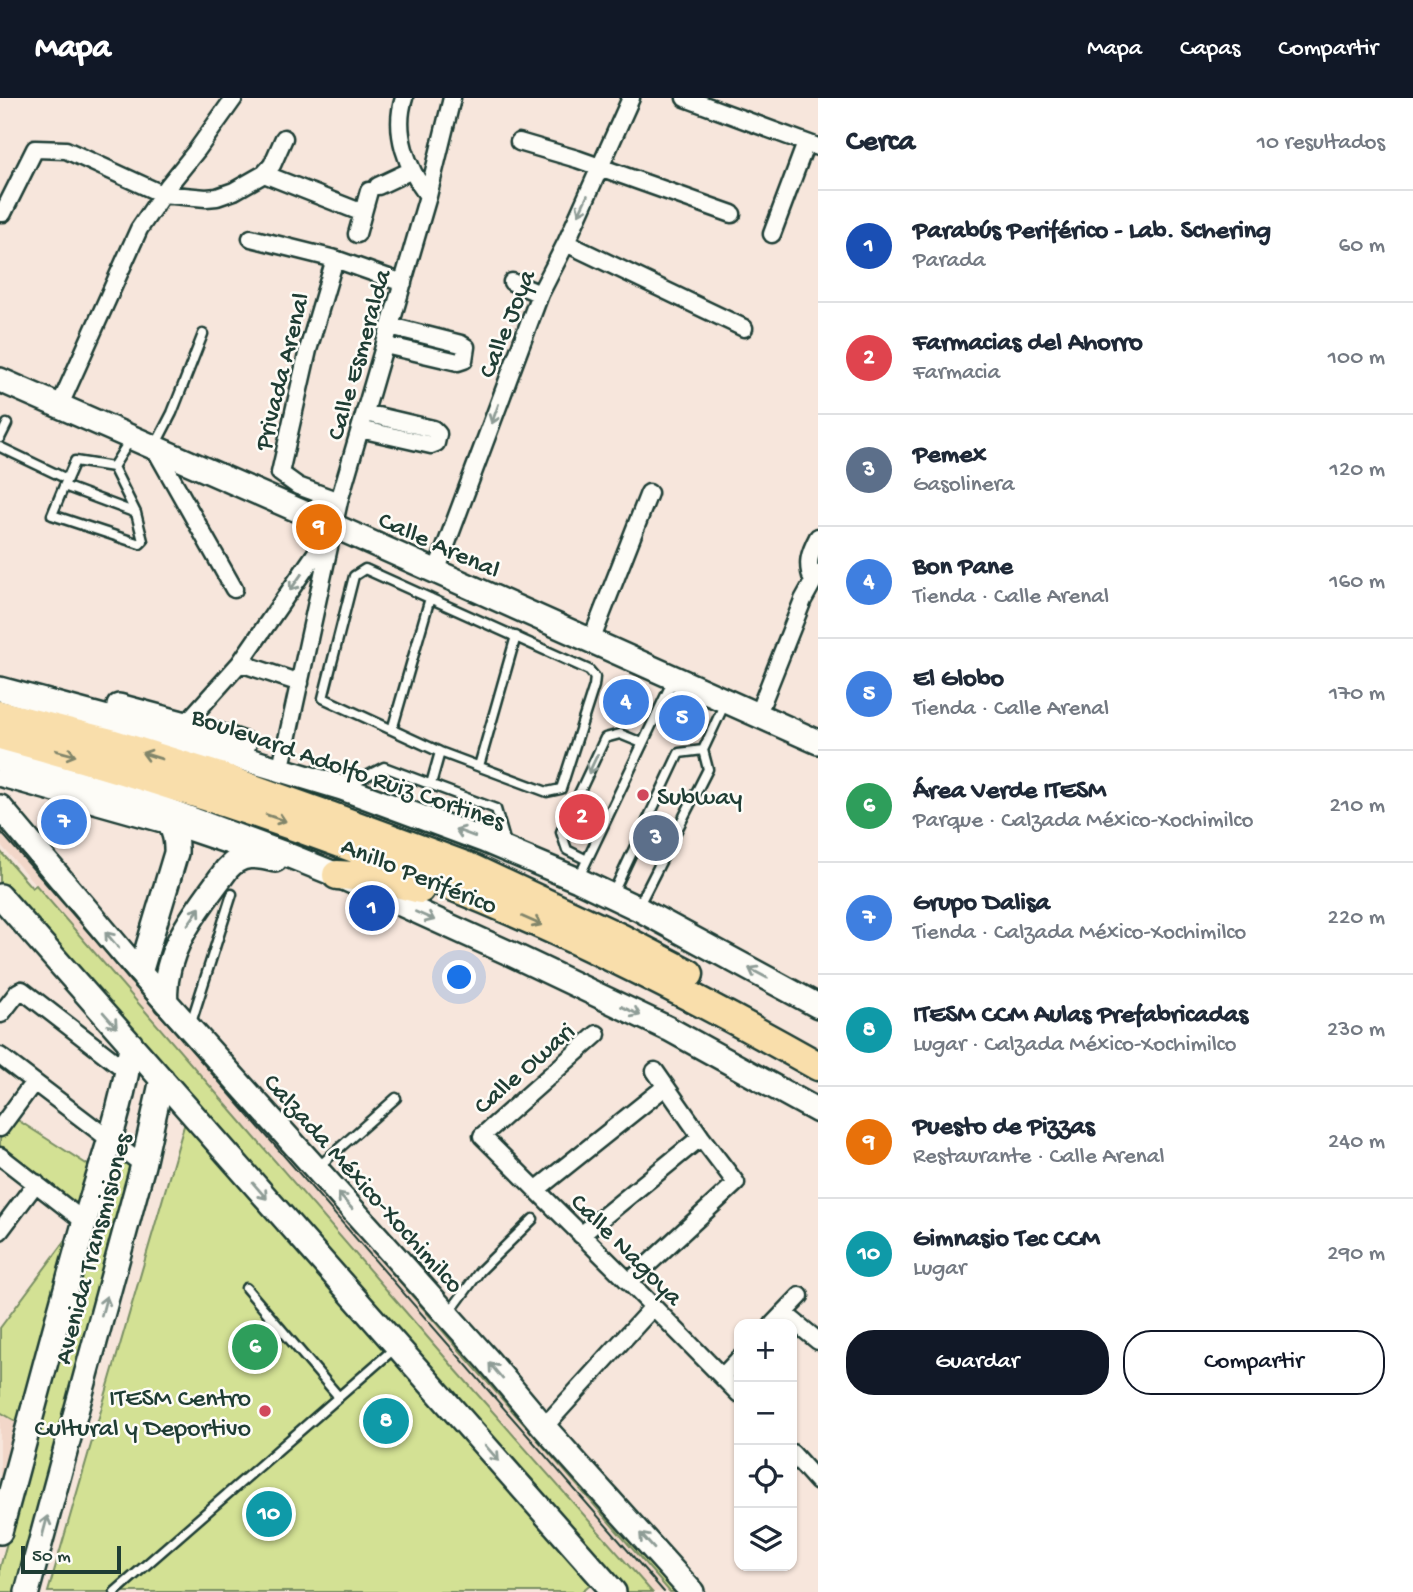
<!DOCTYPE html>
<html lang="es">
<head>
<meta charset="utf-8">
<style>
	:root { --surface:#fff; --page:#f6f6f7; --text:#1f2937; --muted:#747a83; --line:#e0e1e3; --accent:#111827 }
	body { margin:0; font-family:"Gochi Hand",sans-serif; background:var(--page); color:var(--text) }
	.controls { position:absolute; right:21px; bottom:21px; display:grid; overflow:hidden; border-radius:14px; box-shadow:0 2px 5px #0004 }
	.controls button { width:63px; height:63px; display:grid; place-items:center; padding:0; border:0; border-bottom:2px solid var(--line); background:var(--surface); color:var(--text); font:35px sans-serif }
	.scale { position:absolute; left:21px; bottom:18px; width:100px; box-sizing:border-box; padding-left:7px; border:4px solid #1f3d34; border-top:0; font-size:19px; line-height:24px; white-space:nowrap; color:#1f3d34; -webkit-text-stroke:5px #fdfcf7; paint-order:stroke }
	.you { position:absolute; left:460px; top:880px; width:24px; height:24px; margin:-18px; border:5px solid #fff; border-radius:50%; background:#1a73e8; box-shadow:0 0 0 10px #1a73e833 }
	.badge { display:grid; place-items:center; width:46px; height:46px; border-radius:50%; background:var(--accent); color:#fff; font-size:23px; font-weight:700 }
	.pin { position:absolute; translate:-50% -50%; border:4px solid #fff; box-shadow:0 2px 7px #0006 }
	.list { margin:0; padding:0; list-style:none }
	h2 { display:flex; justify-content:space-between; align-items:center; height:91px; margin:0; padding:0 28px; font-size:30px }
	h2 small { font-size:23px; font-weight:400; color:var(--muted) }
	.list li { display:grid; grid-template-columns:46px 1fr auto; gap:21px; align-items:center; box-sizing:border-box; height:112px; padding:0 28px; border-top:2px solid var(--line) }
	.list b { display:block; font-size:26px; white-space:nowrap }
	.list p { margin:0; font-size:23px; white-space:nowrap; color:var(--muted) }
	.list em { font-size:23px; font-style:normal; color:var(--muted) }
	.actions { display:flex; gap:14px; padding:21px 28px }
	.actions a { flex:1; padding:16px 0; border:2px solid var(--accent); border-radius:28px; text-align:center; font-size:24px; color:var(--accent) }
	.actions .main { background:var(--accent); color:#fff }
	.icon { flex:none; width:38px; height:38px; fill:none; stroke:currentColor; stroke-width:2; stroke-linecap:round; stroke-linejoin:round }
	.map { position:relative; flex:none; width:818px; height:1494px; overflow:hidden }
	header { display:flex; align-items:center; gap:42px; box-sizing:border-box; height:98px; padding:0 35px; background:var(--accent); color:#fff }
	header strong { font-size:33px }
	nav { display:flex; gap:38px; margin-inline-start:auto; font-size:24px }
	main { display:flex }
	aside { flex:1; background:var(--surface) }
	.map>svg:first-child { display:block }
</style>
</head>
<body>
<header>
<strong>Mapa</strong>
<nav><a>Mapa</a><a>Capas</a><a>Compartir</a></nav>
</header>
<main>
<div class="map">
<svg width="818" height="1494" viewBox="0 0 818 1494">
	<rect width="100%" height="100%" fill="#f7e6dc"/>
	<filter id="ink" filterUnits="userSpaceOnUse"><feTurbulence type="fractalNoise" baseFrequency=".0143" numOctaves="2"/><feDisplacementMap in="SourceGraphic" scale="14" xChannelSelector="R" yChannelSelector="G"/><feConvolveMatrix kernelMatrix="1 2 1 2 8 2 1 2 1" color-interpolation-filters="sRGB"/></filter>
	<g filter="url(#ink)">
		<path fill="#f2d7c9" d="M 0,730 L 43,778 L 46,775 L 59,791 L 56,794 L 60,798 L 249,1010 L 670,1494 L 652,1494 L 455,1271 L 268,1053 L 0,746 Z
			M 0,1313 L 20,1325 L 0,1397 Z"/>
		<path fill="#d3e194" stroke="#798f64" stroke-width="2" d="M 0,753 L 32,790 L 36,787 L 455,1271 L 652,1494 L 624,1494 L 0,785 Z
			M 199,953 L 680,1494 L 670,1494 Z
			M 188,1014 L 593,1484 L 581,1494 L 48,1494 Z
			M 16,1021 L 91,1069 L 82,1111 L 0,1049 L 0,1040 Z
			M 114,1055 L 132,1068 L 22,1494 L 0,1494 L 0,1470 Z
			M 77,1127 L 21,1326 L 0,1314 L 0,1230 Z"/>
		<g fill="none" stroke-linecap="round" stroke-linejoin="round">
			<defs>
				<path id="lane" d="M 0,340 L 7,326
					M 130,342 L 113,369 L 75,363 L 64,388 L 136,415
					M 156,346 L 172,315 L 203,236
					M 0,349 L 67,381
					M 64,388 L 52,417 L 140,446 L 143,443 L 136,415 L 113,369
					M 365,471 L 589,572 L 595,579 L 594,588 L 561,691 L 547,694 L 440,654 L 323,600 L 354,478 Z
					M 392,632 L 430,500
					M 479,668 L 516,538
					M 431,686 L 440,654
					M 347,688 L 384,669 L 496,711 L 507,749
					M 587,762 L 567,752 L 561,734 L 605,640 L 620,636 L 642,645
					M 579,779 L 673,582
					M 613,795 L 679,655 L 703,652
					M 639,807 L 708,671 L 703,652 L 725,605
					M 190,928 L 232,796
					M 318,1069 L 396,1000
					M 246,1190 L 339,1299
					M 449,1215 L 480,1173 L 533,1121
					M 115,1494 L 395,1250"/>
				<path id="street" d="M 404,0 C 393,34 407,70 428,98
					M 685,0 L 818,49
					M 519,44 L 577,61 L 732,116
					M 264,76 L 363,115
					M 378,88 L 412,72
					M 0,115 L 3,115 L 35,51 L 66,52 L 162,96 L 206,100 L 217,99 L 234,93 L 264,76 L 272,67 L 284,40
					M 357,136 L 369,93
					M 772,136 L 806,45
					M 251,140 L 335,161 L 403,185
					M 566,145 L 744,230
					M 335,161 L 308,252 L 280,375 L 298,388 L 339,403
					M 512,184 L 540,196
					M 385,247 L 458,264 L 464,262 L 466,249 L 461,246 L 390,228
					M 59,309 L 139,131 L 168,88 L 197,52 L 234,0
					M 360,331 L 431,347 L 436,345 L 438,336 L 433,331 L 365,315
					M 154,349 L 234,491
					M 436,474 L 540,196 L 566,145 L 631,0
					M 813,484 C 806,466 809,456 818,439
					M 591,543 L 649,395
					M 240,565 L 300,585
					M 757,618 L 803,502 L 818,475
					M 180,632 L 240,565 L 329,436
					M 283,660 L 339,403 L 428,98 L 452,0
					M 0,680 L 160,725
					M 183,732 L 251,755
					M 1,916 L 18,894 L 22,892 L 128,974
					M 597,936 L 482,1038 L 629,1184 L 739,1296
					M 0,958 L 143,1067
					M 0,1030 L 34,984
					M 0,1058 L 85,1124
					M 536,1092 L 665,989
					M 0,1133 L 36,1085
					M 581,1137 L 701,1039
					M 629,1184 L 736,1085 L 701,1039 L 655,973
					M 784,1215 L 818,1243
					M 773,1226 L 800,1198
					M 723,1278 L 739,1261
					M 544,1329 L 653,1209
					M 792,1355 L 818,1384"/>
				<path id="secondary" d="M 0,282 L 334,428 L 818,644
					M 0,591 L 115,622 L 342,690 L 483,742 L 578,782 L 637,810 L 818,908
					M 119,608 L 186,626 L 244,646
					M 0,662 L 70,681 L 151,706 L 285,756 L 337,777 L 509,855 L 669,931 L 818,1013
					M 0,709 L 140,875 L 487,1261 L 544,1329 L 692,1494
					M 0,798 L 614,1494
					M 140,875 L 176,755 C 177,735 170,719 153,708
					M 166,905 C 161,853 199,810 227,771 C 241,755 256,757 275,762
					M 0,1434 C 28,1331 55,1228 84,1126 C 101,1066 124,1008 131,946
					M 27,1494 L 143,1067 L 162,981"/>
				<path id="highway" d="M 0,617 L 111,645 L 217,678 L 332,719 L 470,770 L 620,840 L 689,876
					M 0,637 C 152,678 301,727 447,786 C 575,837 698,900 818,968
					M 337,777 L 373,779 L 420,791"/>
			</defs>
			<use href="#lane" stroke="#1f3d34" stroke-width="13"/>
			<use href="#street" stroke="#1f3d34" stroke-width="21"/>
			<use href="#secondary" stroke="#1f3d34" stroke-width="28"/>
			<use href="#highway" stroke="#1f3d34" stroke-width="33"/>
			<use href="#lane" stroke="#fdfcf7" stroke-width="8"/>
			<use href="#street" stroke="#fdfcf7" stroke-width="16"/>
			<use href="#secondary" stroke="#fdfcf7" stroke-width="23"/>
			<use href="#highway" stroke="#f9deab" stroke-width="28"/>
			<path stroke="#1f3d34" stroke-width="2" d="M 0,733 C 223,985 442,1241 664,1494"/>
		</g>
		<defs><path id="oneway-shaft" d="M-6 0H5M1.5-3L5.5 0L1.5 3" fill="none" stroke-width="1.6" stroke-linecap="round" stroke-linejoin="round" transform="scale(1.75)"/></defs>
		<g stroke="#8e9c96">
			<use href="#oneway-shaft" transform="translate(583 107) rotate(115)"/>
			<use href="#oneway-shaft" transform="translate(495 316) rotate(110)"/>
			<use href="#oneway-shaft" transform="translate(296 484) rotate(125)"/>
			<use href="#oneway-shaft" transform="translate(593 666) rotate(115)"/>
			<use href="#oneway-shaft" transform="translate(465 735) rotate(-160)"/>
			<use href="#oneway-shaft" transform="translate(194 818) rotate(-55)"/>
			<use href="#oneway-shaft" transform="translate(425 818) rotate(24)"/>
			<use href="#oneway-shaft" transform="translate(112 842) rotate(-130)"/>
			<use href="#oneway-shaft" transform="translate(758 875) rotate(-152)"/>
			<use href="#oneway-shaft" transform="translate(631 913) rotate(25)"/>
			<use href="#oneway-shaft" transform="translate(110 922) rotate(49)"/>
			<use href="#oneway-shaft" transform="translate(260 1093) rotate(49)"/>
			<use href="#oneway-shaft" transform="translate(345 1103) rotate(-132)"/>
			<use href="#oneway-shaft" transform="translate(104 1208) rotate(-75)"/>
			<use href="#oneway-shaft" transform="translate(496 1273) rotate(-130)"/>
			<use href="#oneway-shaft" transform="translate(492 1355) rotate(49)"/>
			<use href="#oneway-shaft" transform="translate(45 1428) rotate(-75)"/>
			<use href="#oneway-shaft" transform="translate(647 1443) rotate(-132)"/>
		</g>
		<g stroke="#81856a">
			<use href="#oneway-shaft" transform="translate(66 655) rotate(15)"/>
			<use href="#oneway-shaft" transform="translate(152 658) rotate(-163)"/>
			<use href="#oneway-shaft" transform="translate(276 720) rotate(19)"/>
			<use href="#oneway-shaft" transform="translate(532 823) rotate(24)"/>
		</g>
	</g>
	<g fill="#d1495b" stroke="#fdfcf7" stroke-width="2.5">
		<circle cx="643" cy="697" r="7"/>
		<circle cx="265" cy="1313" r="7"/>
	</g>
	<g text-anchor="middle" stroke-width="5" stroke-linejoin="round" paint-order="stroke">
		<g font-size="26" fill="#1f3d34" stroke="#fdfcf7">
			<text transform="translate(505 225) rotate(-68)" y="9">Calle Joya</text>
			<text transform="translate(357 256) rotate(-74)" y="9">Calle Esmeralda</text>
			<text transform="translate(280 273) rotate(-76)" y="9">Privada Arenal</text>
			<text transform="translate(440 445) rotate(24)" y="9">Calle Arenal</text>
			<text transform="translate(349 669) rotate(19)" y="9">Boulevard Adolfo Ruiz Cortines</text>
			<text transform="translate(420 776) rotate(22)" y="9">Anillo Periférico</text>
			<text transform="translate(523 969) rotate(-41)" y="9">Calle Owari</text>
			<text transform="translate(365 1084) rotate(48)" y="9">Calzada México-Xochimilco</text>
			<text transform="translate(91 1150) rotate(-75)" y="9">Avenida Transmisiones</text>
			<text transform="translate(628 1150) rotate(45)" y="9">Calle Nagoya</text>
		</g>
		<g font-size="26" fill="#1f3d34" stroke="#fdfcf7" text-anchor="start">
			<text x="657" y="706">Subway</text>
			<text x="251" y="1307" text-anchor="end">ITESM Centro<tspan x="251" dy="30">Cultural y Deportivo</tspan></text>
		</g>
	</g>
</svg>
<div class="controls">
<button>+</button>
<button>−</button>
<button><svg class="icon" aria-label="locate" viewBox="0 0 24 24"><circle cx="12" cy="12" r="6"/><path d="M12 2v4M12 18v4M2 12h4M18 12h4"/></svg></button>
<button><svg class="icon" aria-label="layers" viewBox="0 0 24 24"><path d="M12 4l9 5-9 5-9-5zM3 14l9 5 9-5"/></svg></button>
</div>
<div class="scale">50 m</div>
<div class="you"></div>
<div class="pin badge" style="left:372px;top:810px;background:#1a4fb4">1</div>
<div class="pin badge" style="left:582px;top:719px;background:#e0444e">2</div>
<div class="pin badge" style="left:656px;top:740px;background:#5c6f8a">3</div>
<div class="pin badge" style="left:626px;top:604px;background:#3f7fe0">4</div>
<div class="pin badge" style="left:682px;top:620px;background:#3f7fe0">5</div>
<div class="pin badge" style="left:255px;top:1249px;background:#2e9e5b">6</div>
<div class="pin badge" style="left:64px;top:724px;background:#3f7fe0">7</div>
<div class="pin badge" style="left:386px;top:1323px;background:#0f9aa8">8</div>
<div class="pin badge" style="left:319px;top:429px;background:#e8710a">9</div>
<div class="pin badge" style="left:269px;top:1416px;background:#0f9aa8">10</div>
</div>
<aside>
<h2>Cerca<small>10 resultados</small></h2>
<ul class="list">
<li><span class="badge" style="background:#1a4fb4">1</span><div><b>Parabús Periférico - Lab. Schering</b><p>Parada</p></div><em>60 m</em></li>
<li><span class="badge" style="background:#e0444e">2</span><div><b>Farmacias del Ahorro</b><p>Farmacia</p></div><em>100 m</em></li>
<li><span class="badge" style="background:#5c6f8a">3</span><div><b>Pemex</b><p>Gasolinera</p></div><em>120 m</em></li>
<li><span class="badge" style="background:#3f7fe0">4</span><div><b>Bon Pane</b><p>Tienda · Calle Arenal</p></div><em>160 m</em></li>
<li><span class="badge" style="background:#3f7fe0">5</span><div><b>El Globo</b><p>Tienda · Calle Arenal</p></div><em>170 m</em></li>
<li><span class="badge" style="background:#2e9e5b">6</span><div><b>Área Verde ITESM</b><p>Parque · Calzada México-Xochimilco</p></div><em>210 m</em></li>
<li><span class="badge" style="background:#3f7fe0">7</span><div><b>Grupo Dalisa</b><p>Tienda · Calzada México-Xochimilco</p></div><em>220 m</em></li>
<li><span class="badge" style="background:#0f9aa8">8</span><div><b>ITESM CCM Aulas Prefabricadas</b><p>Lugar · Calzada México-Xochimilco</p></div><em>230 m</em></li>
<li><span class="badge" style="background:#e8710a">9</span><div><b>Puesto de Pizzas</b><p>Restaurante · Calle Arenal</p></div><em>240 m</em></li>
<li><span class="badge" style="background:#0f9aa8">10</span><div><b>Gimnasio Tec CCM</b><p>Lugar</p></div><em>290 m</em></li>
</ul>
<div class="actions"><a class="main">Guardar</a><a>Compartir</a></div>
</aside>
</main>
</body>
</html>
